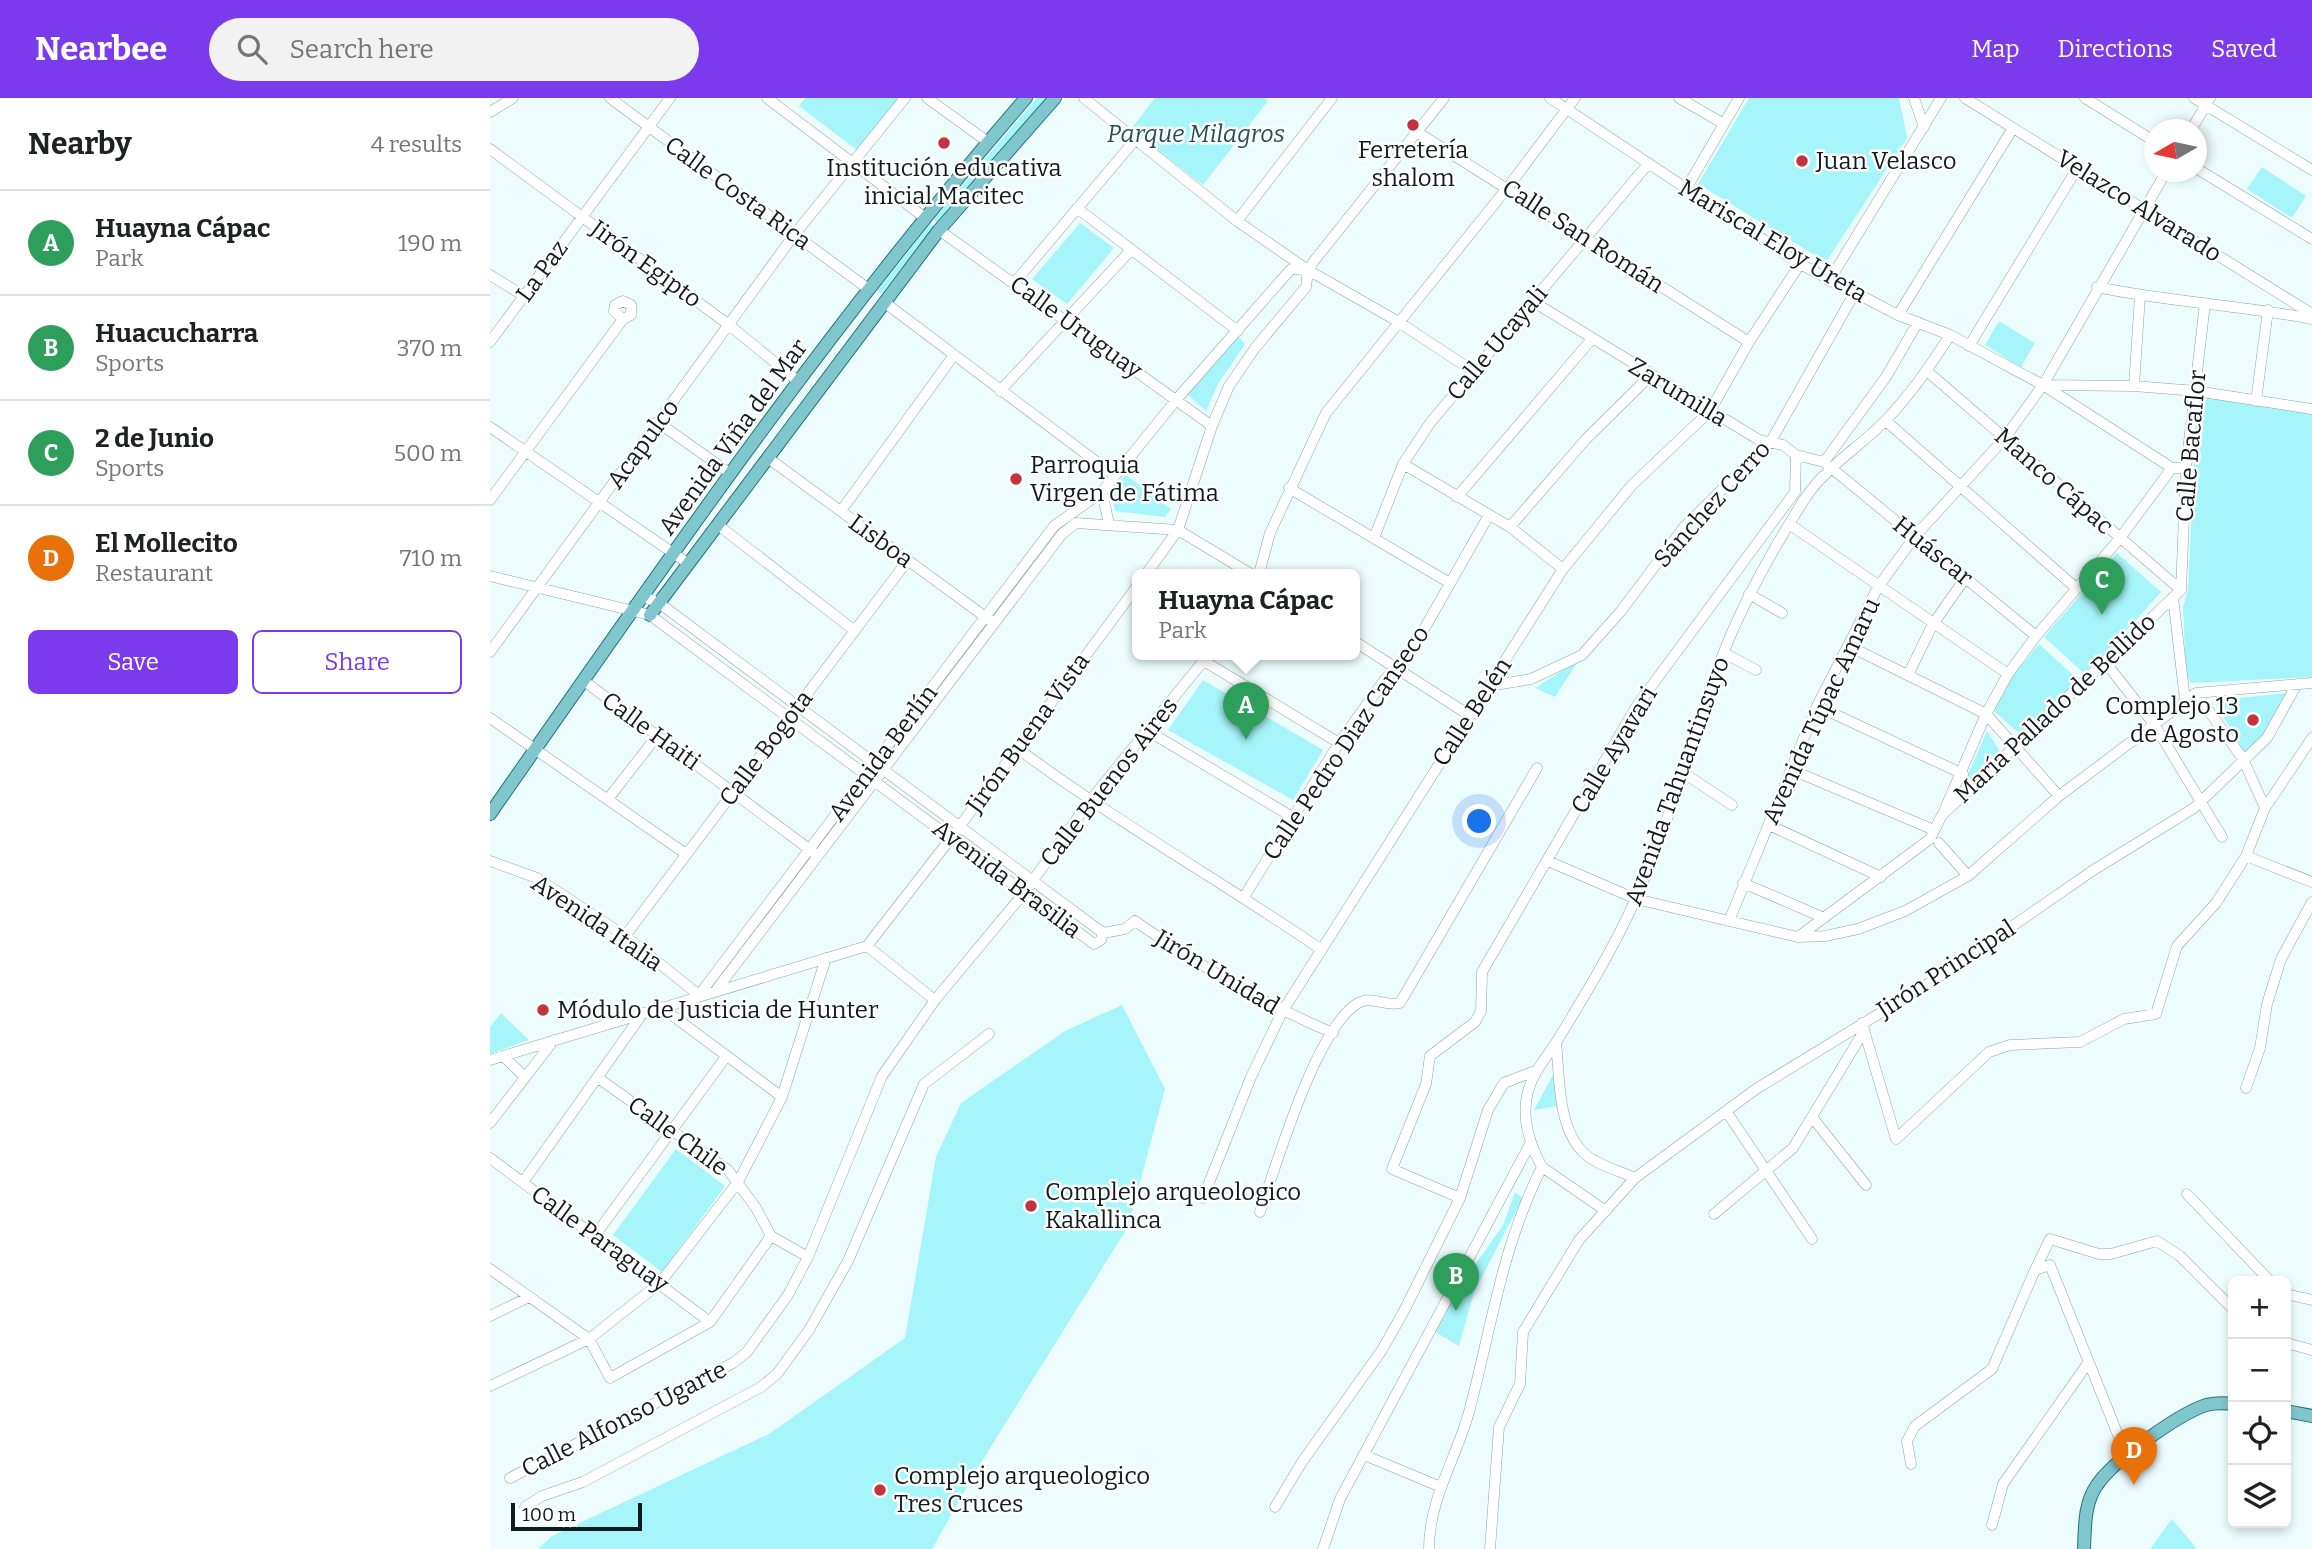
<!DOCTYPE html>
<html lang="en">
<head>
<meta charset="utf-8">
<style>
	:root { --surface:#fff; --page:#f2f2f2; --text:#202124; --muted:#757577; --line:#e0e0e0; --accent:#7c3aed }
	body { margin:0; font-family:Bitter,serif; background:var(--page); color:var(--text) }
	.controls { position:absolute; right:21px; bottom:21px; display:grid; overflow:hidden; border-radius:10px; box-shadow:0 4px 10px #0003 }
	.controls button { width:63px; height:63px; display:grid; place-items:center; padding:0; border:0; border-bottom:2px solid var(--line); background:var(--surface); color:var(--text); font:35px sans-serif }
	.compass { position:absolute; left:1654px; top:21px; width:63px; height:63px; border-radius:50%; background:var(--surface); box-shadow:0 4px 10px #0003; rotate:261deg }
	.scale { position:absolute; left:21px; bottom:18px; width:131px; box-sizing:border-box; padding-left:7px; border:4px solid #121b1c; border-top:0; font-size:19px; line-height:24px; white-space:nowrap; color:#121b1c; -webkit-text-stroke:5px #fff; paint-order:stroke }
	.you { position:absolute; left:990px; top:724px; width:24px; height:24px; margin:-18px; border:5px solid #fff; border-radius:50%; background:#1a73e8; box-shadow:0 0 0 10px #1a73e833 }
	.badge { display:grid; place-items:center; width:46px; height:46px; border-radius:50%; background:var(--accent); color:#fff; font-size:23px; font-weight:700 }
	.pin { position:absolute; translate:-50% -58px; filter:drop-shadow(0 2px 4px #0008) }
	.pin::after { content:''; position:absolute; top:37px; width:24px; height:21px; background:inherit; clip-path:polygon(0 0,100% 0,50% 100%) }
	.popup { position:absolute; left:642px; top:471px; width:228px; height:91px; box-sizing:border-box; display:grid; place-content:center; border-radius:10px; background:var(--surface); filter:drop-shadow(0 2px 5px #0005); font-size:23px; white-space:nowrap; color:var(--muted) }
	.popup b { font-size:26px; color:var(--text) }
	.popup::after { content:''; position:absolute; left:50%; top:100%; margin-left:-14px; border:14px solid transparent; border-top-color:var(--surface) }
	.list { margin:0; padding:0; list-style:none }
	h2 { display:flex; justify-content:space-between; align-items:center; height:91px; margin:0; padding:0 28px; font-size:30px }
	h2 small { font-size:23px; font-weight:400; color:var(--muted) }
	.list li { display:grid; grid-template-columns:46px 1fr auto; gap:21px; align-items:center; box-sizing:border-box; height:105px; padding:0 28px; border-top:2px solid var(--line) }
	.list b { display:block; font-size:26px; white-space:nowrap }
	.list p { margin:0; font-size:23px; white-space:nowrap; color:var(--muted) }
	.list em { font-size:23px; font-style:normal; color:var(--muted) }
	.actions { display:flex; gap:14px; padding:21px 28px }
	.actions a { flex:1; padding:16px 0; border:2px solid var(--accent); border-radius:10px; text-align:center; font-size:24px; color:var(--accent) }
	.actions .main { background:var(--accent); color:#fff }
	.icon { flex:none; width:38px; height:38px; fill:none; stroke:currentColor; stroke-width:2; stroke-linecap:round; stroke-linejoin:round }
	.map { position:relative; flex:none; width:1822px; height:1451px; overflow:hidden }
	header { display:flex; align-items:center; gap:42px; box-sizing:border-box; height:98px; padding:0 35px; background:var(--accent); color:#fff }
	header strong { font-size:33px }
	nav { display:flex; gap:38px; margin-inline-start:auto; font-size:24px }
	.search { width:490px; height:63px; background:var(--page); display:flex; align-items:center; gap:18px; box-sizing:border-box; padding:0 24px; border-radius:38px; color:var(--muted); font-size:26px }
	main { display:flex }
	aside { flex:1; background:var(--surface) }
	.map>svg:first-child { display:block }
</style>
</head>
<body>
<header>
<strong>Nearbee</strong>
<div class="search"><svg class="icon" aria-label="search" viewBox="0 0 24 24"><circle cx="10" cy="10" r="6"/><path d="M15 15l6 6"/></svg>Search here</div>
<nav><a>Map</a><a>Directions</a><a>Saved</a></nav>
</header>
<main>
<aside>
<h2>Nearby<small>4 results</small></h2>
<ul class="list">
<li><span class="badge" style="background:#2e9e5b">A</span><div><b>Huayna Cápac</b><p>Park</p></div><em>190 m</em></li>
<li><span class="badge" style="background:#2e9e5b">B</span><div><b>Huacucharra</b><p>Sports</p></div><em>370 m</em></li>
<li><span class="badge" style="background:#2e9e5b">C</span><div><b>2 de Junio</b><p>Sports</p></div><em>500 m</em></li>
<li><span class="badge" style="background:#e8710a">D</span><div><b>El Mollecito</b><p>Restaurant</p></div><em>710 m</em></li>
</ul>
<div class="actions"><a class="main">Save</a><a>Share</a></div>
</aside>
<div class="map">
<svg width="1822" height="1451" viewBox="0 0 1822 1451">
	<rect width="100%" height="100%" fill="#edfdfe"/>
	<path fill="#a6f5fb" d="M 315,0 L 408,0 L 368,53 L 309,8 Z
		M 547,0 L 556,0 L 447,124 L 444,121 Z
		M 665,0 L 774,0 L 778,3 L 713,87 L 641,31 Z
		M 1259,0 L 1409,0 L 1417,40 L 1336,164 L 1208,86 Z
		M 1772,69 L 1816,98 L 1802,120 L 1757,91 Z
		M 590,125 L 624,150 L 577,206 L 542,181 Z
		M 440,126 L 445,129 L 391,196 L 387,193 Z
		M 1509,223 L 1545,245 L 1531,269 L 1495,247 Z
		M 746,236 L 755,246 L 728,286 L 716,313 L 697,296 Z
		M 1707,298 L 1822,315 L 1822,579 L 1701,585 L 1696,578 L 1693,509 L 1698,492 Z
		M 636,377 L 681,411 L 675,419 L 625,413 L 621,390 Z
		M 1627,455 L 1671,494 L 1596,577 L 1554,539 Z
		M 1549,546 L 1589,582 L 1531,637 L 1504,613 L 1523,578 Z
		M 1089,562 L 1065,599 L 1045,590 Z
		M 713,582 L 833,652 L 803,702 L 678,632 Z
		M 1797,595 L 1801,602 L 1760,655 L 1753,653 L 1726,606 L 1729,602 Z
		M 1497,633 L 1511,655 L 1472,690 Z
		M 632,907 L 675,991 L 638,1129 L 487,1371 L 442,1451 L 48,1451 L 62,1438 L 279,1336 L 415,1240 L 446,1059 L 471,1005 L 575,933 Z
		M 11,915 L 39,942 L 0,956 L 0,929 Z
		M 1063,977 L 1067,1008 L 1044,1012 Z
		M 186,1051 L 235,1088 L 172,1174 L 123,1137 Z
		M 1025,1094 L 1033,1100 L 984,1194 L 969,1248 L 940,1231 L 1013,1127 Z
		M 1682,1421 L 1707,1451 L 1660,1451 Z"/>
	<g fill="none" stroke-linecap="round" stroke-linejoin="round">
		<defs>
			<path id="minor" d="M 120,0 L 377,190
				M 277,0 L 434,119
				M 437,0 L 498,44
				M 594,0 L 747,123 L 818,172 L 907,223 L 983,273
				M 1060,0 L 1310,166 L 1408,217 L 1460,237 L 1553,287 L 1682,370 L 1696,370
				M 1189,0 L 1234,26
				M 1424,0 L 1434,29
				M 1475,0 L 1822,216
				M 1595,0 L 1664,43
				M 1704,0 L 1822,72
				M 0,14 L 23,0
				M 1701,32 L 1720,0
				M 927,34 L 1259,244
				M 0,51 L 239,227 L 309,284
				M 1706,70 L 1822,141
				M 1196,91 L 1249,0
				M 587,110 L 748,233
				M 747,123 L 842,0
				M 449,132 L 722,328
				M 0,177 L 34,198
				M 1339,183 L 1451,0
				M 525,184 L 646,41
				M 1607,189 C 1678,204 1751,207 1822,221
				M 1042,203 L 1269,342 L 1293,347 L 1306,357 L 1334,364 L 1546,538
				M 394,204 L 624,377
				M 1408,217 L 1523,30
				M 0,244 L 180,0
				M 1479,248 L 1588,69
				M 1438,274 L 1691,492
				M 1553,287 L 1644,288 L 1706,293 L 1822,311
				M 1644,288 L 1650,198
				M 510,293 L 640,153
				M 1766,303 L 1778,212
				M 1396,323 L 1586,490
				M 169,325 L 241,376
				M 0,329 L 199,466
				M 278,360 L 501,523
				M 1334,364 L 1396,279 L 1428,224
				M 913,366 L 1020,429 L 1073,471
				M 799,390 L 958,484
				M 612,394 L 619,426
				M 1305,394 L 1306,357
				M 967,399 L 1101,242
				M 0,402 L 133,221 L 141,217 L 141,207 L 133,203 L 125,207 L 124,213 L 133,221
				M 351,413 L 464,257
				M 586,425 L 688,432 L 761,476
				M 1299,426 L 1518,576
				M 228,427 L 365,533
				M 1020,429 L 1096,341 L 1160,278
				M 884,440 L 913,366 L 940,325 L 1158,66
				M 656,476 L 688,432 L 722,328 L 739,288 L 765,250 L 816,189 L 818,172 L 824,163 L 954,0
				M 769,476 L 780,435 L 836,315 L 1018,89 L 1085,0
				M 0,478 L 160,517 L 604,846 L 611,842 L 613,835 L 169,505 L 154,499
				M 1691,492 L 1696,370 L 1715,205
				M 1259,496 L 1292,515
				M 1683,499 L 1695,602
				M 864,543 L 979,617
				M 1359,548 L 1496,616 L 1569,698
				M 0,554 L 304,137 L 415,0
				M 1234,555 L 1266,572
				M 714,563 L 849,645
				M 1615,564 L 1664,626 L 1732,739
				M 1418,577 L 1443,526 L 1476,479
				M 94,583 L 323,754
				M 999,588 L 1041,581 L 1092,557 L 1131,513 L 1194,429 L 1281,343 L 1364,196
				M 1327,608 L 1473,676
				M 0,620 L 196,756
				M 658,633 L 804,720
				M 527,650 C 625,723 731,783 832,852
				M 1302,672 L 1444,732
				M 1192,674 L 1242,707
				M 118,701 L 167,638
				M 1775,710 L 1822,640
				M 1455,711 L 1496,616 L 1518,576 L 1546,538 L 1630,440 L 1682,370
				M 1279,727 L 1391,779
				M 1449,745 L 1478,778
				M 1756,758 L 1822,784
				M 0,763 L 47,780 L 135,838 L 209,897
				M 1058,763 L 1146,801 L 1308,839 L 1335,838 L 1368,831 L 1415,813 L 1478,778 L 1569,698 L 1706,595 L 1822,585
				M 1253,785 L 1332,819
				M 754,799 L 849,645 L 896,580 L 917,561 L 999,417
				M 1239,823 L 1327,608 L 1388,489 L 1426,437 L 1514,341 L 1553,287 L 1676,74
				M 613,835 L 635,831 L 645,823 C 708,867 772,905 843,935
				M 135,838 L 418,462
				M 1308,839 L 1440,741 L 1452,717 L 1691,492
				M 377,848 L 441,899
				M 227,891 L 572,436 L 586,425
				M 209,897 L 564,428 L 612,394 L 686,302 L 801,171 L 818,172
				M 171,909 L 292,999
				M 1372,925 L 1406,1041 L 1499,954 L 1520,947 L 1590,944 L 1634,921 L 1666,916 L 1687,848 L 1726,805 L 1756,758 L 1775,710 L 1753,661 L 1706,595
				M 1066,945 C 1070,979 1067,1031 1095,1056 C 1107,1067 1130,1073 1145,1080
				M 13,958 L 35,979
				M 0,962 L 377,848 L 461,740 L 648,487
				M 108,980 L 238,1072 L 266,1110 L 281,1138 L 318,1159
				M 1756,990 L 1770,950 L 1777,906 L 1791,861 L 1822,804
				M 1236,1013 L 1322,1141
				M 1322,1019 L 1376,1087
				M 0,1025 L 64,942
				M 0,1060 L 220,1224
				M 1052,1069 L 1116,1113
				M 33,1084 L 153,915
				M 1697,1096 L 1780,1183
				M 713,1100 L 761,979 L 792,914 L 1073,471 L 1142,387 L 1220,313 L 1259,244 L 1310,166
				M 970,1100 L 902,1071 L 936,986 L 940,958 L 985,924 L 991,913 L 992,874 L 1146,609 L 1305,394
				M 770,1114 C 787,1065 826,930 868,905 C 882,897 896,909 910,905 L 1047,670
				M 1224,1116 L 1303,1050 L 1374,933
				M 106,1136 L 235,960
				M 0,1171 L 99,1241 L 120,1280 L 220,1224 L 281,1138
				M 1545,1172 L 1560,1141 L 1609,1156 L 1621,1156 L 1667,1143 L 1690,1158 L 1743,1211
				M 1796,1196 L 1822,1202
				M 0,1218 L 39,1199
				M 1796,1245 L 1822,1252
				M 0,1288 L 99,1241 L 170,1185 L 248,1084 L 292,999 L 336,860
				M 874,1357 L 951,1389
				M 1421,1366 L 1417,1343 L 1425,1328 L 1502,1271 L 1545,1172 L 1560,1167 L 1636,1357
				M 20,1380 L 243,1265 L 257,1254 L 272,1233 L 298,1197 L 318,1159 L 392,978 L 445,902 L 534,795 L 599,704 L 719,556
				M 35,1409 L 52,1398 L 93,1384 L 271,1289 L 287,1276 L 319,1232 L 358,1163 L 434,986 L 499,936
				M 785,1409 L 812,1364 L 892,1252 L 915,1211 L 970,1100 L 998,1012 L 1014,985 L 1045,973
				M 1502,1427 L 1513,1386 L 1598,1265
				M 833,1451 L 850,1401 L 1040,1046
				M 939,1451 C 939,1401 966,1361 979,1314 C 1002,1228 1011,1151 1052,1069 C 1040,1047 1031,1019 1038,993 C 1044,973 1056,960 1067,943 C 1095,897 1124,850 1146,800 C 1181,721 1203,637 1233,556 C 1254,502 1283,451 1314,402 C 1336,368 1369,350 1397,321 C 1422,295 1441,267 1460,237
				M 1000,1451 L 1009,1329 L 1030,1286 L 1033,1234 L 1089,1142 L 1145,1080 L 1266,991 L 1449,879 L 1602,773 L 1704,710 L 1777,640 L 1807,586"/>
			<path id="major" d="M 160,517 L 449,132 L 565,0
				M 0,716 C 171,471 340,225 536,0
				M 1796,1313 L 1822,1318
				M 1594,1451 C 1595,1430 1594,1405 1607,1387 C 1624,1362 1687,1317 1716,1307 C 1725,1305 1734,1305 1743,1306"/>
		</defs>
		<use href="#minor" stroke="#8da5a7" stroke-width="11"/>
		<use href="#major" stroke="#227379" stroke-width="14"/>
		<use href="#minor" stroke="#fff" stroke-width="10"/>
		<use href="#major" stroke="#80c7cd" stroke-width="12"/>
	</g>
	<g fill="#c3333e" stroke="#fff" stroke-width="2.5">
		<circle cx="923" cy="27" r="7"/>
		<circle cx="454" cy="45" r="7"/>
		<circle cx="1312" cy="63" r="7"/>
		<circle cx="526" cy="381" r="7"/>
		<circle cx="1763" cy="622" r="7"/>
		<circle cx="53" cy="912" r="7"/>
		<circle cx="541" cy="1108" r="7"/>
		<circle cx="390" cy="1392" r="7"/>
	</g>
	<g text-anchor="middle" stroke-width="5" stroke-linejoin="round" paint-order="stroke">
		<g font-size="24" font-style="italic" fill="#215155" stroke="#fff">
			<text x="706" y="44">Parque Milagros</text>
		</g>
		<g font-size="24" fill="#121b1c" stroke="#fff" text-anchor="start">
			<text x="923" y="60" text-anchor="middle">Ferretería<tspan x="923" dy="28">shalom</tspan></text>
			<text x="1326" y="71">Juan Velasco</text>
			<text x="454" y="78" text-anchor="middle">Institución educativa<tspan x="454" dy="28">inicial Macitec</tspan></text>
			<text x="540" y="375">Parroquia<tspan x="540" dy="28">Virgen de Fátima</tspan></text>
			<text x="1749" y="616" text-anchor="end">Complejo 13<tspan x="1749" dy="28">de Agosto</tspan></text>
			<text x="67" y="920">Módulo de Justicia de Hunter</text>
			<text x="555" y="1102">Complejo arqueologico<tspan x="555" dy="28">Kakallinca</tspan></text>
			<text x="404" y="1386">Complejo arqueologico<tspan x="404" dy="28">Tres Cruces</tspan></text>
		</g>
		<g font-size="24" fill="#121b1c" stroke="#fff">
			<text transform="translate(248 95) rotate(36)" y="8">Calle Costa Rica</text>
			<text transform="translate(1649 108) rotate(32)" y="8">Velazco Alvarado</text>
			<text transform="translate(1093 138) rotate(33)" y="8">Calle San Román</text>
			<text transform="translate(1283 143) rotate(31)" y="8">Mariscal Eloy Ureta</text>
			<text transform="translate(156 166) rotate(36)" y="8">Jirón Egipto</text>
			<text transform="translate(52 173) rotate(-54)" y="8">La Paz</text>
			<text transform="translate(586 229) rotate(36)" y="8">Calle Uruguay</text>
			<text transform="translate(1007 245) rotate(-50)" y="8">Calle Ucayali</text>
			<text transform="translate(1188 294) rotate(31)" y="8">Zarumilla</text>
			<text transform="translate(243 339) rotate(-54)" y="8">Avenida Viña del Mar</text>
			<text transform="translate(153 346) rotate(-54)" y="8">Acapulco</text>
			<text transform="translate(1701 348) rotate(-85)" y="8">Calle Bacaflor</text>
			<text transform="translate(1564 383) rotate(41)" y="8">Manco Cápac</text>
			<text transform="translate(1222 406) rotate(-48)" y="8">Sánchez Cerro</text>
			<text transform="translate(391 443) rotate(36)" y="8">Lisboa</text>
			<text transform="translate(1443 453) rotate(39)" y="8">Huáscar</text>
			<text transform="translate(1565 610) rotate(-43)" y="8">María Pallado de Bellido</text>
			<text transform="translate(1331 613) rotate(-65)" y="8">Avenida Túpac Amaru</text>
			<text transform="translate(982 614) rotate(-57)" y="8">Calle Belén</text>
			<text transform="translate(161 633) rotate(36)" y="8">Calle Haiti</text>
			<text transform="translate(538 635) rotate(-54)" y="8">Jirón Buena Vista</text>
			<text transform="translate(856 645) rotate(-56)" y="8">Calle Pedro Diaz Canseco</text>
			<text transform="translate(276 650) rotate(-53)" y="8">Calle Bogota</text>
			<text transform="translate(1124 652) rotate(-59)" y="8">Calle Ayavari</text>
			<text transform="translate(393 655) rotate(-53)" y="8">Avenida Berlín</text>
			<text transform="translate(1187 683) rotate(-70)" y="8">Avenida Tahuantinsuyo</text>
			<text transform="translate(619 684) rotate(-52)" y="8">Calle Buenos Aires</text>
			<text transform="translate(517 781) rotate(37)" y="8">Avenida Brasilia</text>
			<text transform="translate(107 825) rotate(34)" y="8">Avenida Italia</text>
			<text transform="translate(1456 871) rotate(-33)" y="8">Jirón Principal</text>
			<text transform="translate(727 874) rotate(31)" y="8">Jirón Unidad</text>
			<text transform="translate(188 1038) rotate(36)" y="8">Calle Chile</text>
			<text transform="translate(110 1141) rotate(36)" y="8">Calle Paraguay</text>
			<text transform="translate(134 1321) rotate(-27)" y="8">Calle Alfonso Ugarte</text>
		</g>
	</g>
</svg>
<div class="controls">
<button>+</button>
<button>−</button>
<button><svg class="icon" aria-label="locate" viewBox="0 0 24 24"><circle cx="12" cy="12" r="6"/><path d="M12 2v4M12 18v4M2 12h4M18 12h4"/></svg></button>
<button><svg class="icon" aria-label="layers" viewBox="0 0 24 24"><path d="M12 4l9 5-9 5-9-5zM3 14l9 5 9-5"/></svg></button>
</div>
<svg class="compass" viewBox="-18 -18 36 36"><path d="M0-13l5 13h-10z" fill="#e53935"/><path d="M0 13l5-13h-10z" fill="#757577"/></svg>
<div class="scale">100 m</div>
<div class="you"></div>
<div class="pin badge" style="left:756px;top:642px;background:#2e9e5b">A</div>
<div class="popup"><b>Huayna Cápac</b>Park</div>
<div class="pin badge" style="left:966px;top:1213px;background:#2e9e5b">B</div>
<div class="pin badge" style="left:1612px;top:517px;background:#2e9e5b">C</div>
<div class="pin badge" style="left:1644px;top:1387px;background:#e8710a">D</div>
</div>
</main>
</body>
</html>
